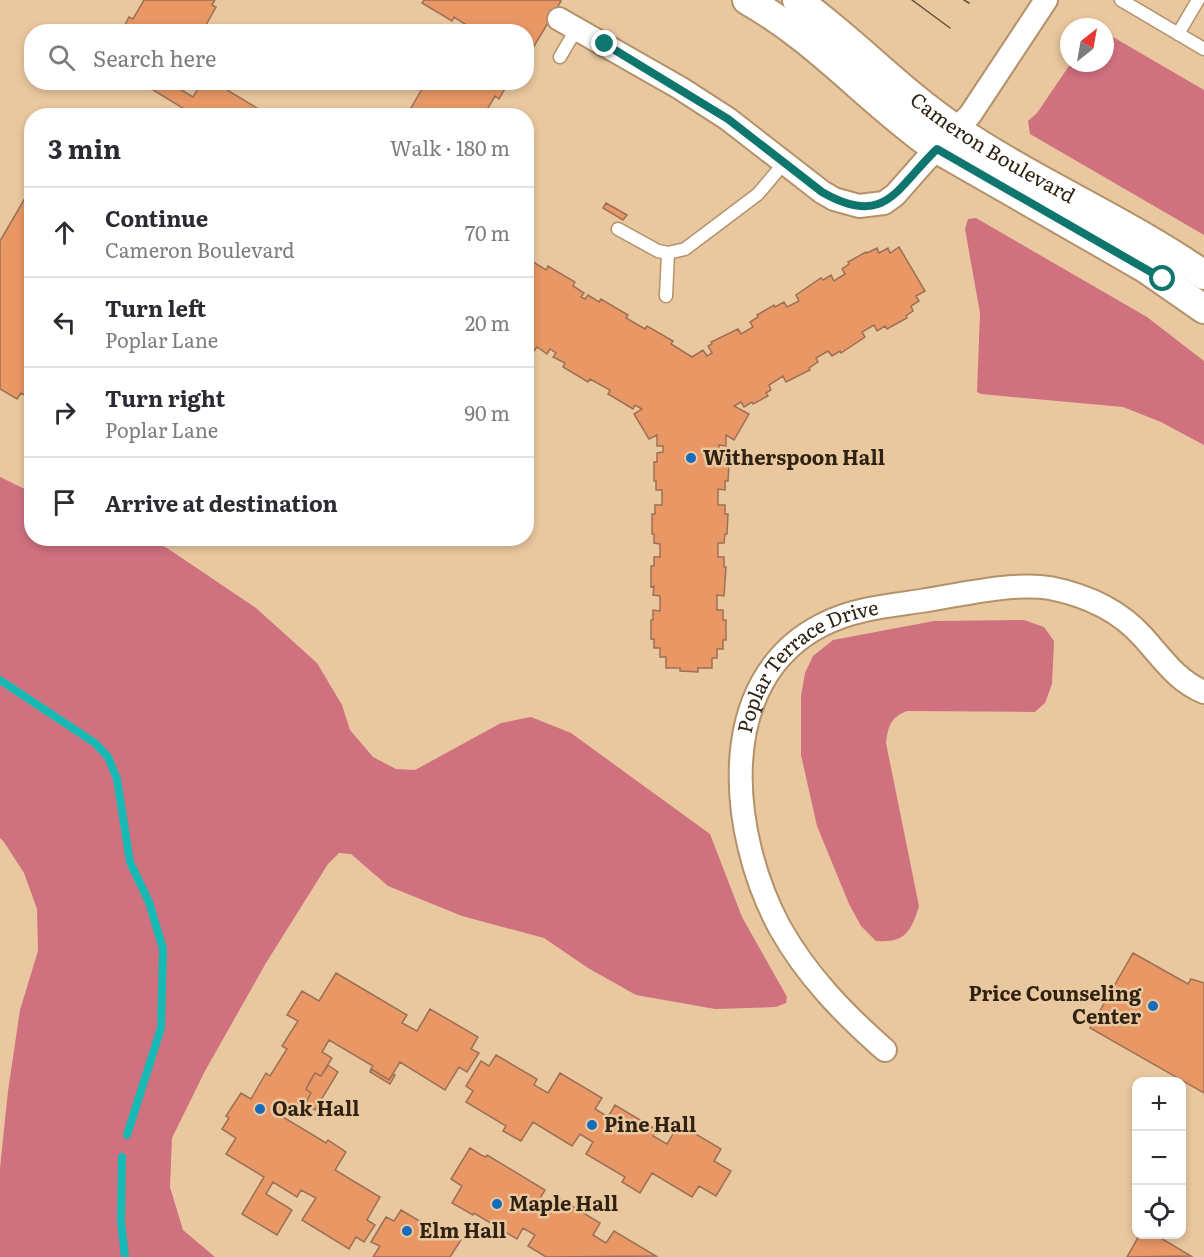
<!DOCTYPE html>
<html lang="en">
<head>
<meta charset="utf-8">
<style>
	:root { --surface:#fff; --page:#f2f2f3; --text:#2b2b33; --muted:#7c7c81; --line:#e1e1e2 }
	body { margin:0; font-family:Literata,serif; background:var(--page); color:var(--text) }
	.controls { position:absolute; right:18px; bottom:18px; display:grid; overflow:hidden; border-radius:12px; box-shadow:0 3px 9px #0003 }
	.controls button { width:54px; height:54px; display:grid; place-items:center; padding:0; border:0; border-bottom:2px solid var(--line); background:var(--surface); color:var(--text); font:30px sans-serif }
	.compass { position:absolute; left:1060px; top:18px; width:54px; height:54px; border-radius:50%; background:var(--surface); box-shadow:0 3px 9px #0003; rotate:31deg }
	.stop { position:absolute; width:18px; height:18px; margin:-14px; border:4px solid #0f766e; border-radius:50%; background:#fff }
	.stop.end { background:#0f766e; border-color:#fff; box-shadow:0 2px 6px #0008 }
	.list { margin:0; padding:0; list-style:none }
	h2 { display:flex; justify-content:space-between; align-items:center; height:78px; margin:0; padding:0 24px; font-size:26px }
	h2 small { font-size:20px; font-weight:400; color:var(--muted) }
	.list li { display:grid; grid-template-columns:39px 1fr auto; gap:18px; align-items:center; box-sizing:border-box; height:90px; padding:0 24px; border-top:2px solid var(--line) }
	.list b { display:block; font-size:22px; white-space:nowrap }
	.list p { margin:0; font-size:20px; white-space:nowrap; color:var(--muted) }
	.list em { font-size:20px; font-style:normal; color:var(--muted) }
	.icon { flex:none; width:33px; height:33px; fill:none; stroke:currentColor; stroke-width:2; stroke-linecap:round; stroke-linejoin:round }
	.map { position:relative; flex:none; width:1204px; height:1257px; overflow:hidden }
	.search { position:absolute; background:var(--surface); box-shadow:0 3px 9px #0003; left:24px; top:24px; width:510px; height:66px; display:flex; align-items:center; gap:15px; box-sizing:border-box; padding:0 21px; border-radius:24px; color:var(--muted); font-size:22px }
	.panel { position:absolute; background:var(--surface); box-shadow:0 3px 9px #0003; left:24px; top:108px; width:510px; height:438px; border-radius:24px }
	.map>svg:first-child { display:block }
</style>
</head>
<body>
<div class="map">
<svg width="1204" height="1257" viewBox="0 0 1204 1257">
	<rect width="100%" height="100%" fill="#eac89f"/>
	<path fill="#d0717f" d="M 1105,26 L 1113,37 L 1204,90 L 1204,235 L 1030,134 L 1028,121 L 1037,113 L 1071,63 L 1105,63 Z
		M 976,218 L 1147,317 L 1204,361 L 1204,445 L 1161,422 L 1123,407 L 981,394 L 977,392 L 980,313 L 965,229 L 968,219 Z
		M 0,477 L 31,492 L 32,538 L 144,539 L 167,548 L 256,608 L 317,663 L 342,705 L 350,730 L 373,757 L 396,769 L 415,770 L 501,723 L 531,717 L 571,733 L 710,834 L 742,917 L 787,997 L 786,1003 L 776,1007 L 715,1009 L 636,995 L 588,968 L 544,938 L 462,916 L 388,886 L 351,854 L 339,853 L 328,864 L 266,963 L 205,1071 L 172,1138 L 170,1187 L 183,1230 L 215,1257 L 0,1257 L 0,1168 L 8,1091 L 20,1010 L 38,951 L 37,909 L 24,873 L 4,842 L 0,838 Z
		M 1024,620 L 1044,627 L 1054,641 L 1052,684 L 1045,703 L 1035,712 L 907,711 C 891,717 888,726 886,743 L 919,906 C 911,932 905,943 876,941 L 861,926 L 849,904 L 817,826 L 801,755 L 801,696 L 805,673 L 813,656 L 833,640 L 934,621 Z"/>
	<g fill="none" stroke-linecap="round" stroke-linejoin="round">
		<path stroke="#16b9b4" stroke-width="8" d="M 0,680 L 95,743 L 108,757 L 117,779 L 130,862 L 149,902 L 163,949 L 161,1028 L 127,1135
			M 122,1157 L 121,1222 L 125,1257"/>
	</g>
	<path fill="#e99764" stroke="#9c7057" stroke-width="1.5" d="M 144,0 L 215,0 L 212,5 L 216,7 L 202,32 L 121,32 L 129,17 L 133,19 Z
		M 424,0 L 559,0 L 561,1 L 527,58 L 526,32 L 460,32 L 465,24 L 454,17 L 452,21 L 422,3 Z
		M 140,82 L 168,82 L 193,97 L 202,82 L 214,82 L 257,108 L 253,116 L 183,116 L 186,110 Z
		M 426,82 L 509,82 L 499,99 L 495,96 L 485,113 L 489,116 L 413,116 L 416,111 L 411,108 Z
		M 32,186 L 32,303 L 25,315 L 32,319 L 32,399 L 21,393 L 17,399 L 0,389 L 0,241 Z
		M 606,203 L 627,215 L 623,220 L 603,208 Z
		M 899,247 L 925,291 L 916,296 L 919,301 L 911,306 L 913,311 L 906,316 L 907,318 L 887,329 L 885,326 L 877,331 L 874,325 L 862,332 L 865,337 L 841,353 L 840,351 L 832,356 L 828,351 L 816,358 L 818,362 L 809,368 L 810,370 L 786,382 L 783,376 L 769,385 L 771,390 L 766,393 L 768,396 L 753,404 L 752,402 L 744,407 L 741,402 L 734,406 L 749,414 L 734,440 L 726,435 L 726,446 L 719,445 L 719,454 L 725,454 L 725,463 L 729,463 L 728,481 L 725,481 L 725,490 L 718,489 L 718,505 L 725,505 L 725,514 L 728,514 L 727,534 L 725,534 L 724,543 L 718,543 L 718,557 L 724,557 L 724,567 L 726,567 L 724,596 L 717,595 L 717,610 L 723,610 L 723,620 L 726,620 L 726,640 L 723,640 L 723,649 L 717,649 L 717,658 L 712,658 L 712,668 L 698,668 L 698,672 L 680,671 L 680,668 L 666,668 L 666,657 L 660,657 L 660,648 L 654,648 L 654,639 L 651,639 L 651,620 L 653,620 L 653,610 L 660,611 L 660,596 L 653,595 L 654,586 L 651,587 L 651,566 L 654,566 L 654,557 L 660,557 L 660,544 L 654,543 L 654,534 L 652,534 L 652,514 L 655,514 L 655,505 L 662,505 L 662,490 L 656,490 L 656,481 L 654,481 L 654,462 L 657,462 L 657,453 L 663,452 L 663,446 L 657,446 L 657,435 L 649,439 L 634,414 L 642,409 L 635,405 L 633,409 L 608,394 L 610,390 L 590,379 L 588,382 L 563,367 L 565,363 L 553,357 L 556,353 L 550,349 L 547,354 L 537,347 L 534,351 L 526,346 L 526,254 L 530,256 L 528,259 L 546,270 L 548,266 L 575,282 L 573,286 L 584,293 L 581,297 L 585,299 L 588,295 L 599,302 L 601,299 L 628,315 L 626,318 L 645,329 L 647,326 L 673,341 L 671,344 L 692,357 L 703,350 L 707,356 L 712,353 L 708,346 L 712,344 L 711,342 L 738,329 L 741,334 L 753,327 L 750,322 L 758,317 L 757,315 L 774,305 L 775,307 L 784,302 L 787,307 L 799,301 L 796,295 L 821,278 L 823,280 L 831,275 L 834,281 L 845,274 L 842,269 L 849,264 L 848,262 L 866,252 L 867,253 L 877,248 L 879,253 L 888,248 L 890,253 Z
		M 1133,953 L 1188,984 L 1191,979 L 1204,983 L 1204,1093 L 1090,1028 Z
		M 336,973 L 407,1015 L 402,1023 L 417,1031 L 430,1009 L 478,1037 L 471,1049 L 479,1053 L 467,1072 L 459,1067 L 445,1090 L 400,1062 L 389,1080 L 371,1069 L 373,1066 L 329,1040 L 322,1052 L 332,1058 L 321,1076 L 315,1073 L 310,1081 L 306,1089 L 311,1093 L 305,1104 L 300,1112 L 290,1106 L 283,1117 L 326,1143 L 328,1140 L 346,1152 L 335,1170 L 380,1197 L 367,1220 L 375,1225 L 364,1242 L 356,1237 L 349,1249 L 302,1220 L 316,1198 L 301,1190 L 297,1197 L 273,1182 L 266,1194 L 292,1210 L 277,1235 L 242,1214 L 264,1177 L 226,1154 L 236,1138 L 222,1129 L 229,1118 L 226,1116 L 241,1093 L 251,1099 L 266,1073 L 270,1076 L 287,1049 L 282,1046 L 298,1021 L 287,1015 L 302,991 L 319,1001 Z
		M 496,1055 L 537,1079 L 534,1085 L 548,1093 L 560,1073 L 602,1098 L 595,1109 L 608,1117 L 615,1105 L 657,1130 L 653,1136 L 667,1144 L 679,1124 L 721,1149 L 714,1161 L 731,1171 L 716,1196 L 699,1186 L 692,1197 L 652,1173 L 640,1193 L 622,1182 L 625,1177 L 586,1154 L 593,1142 L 580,1134 L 572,1146 L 533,1122 L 521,1141 L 503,1131 L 506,1126 L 466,1102 L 473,1091 L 466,1086 L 481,1061 L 489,1066 Z
		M 328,1065 L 338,1072 L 315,1110 L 305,1104 L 311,1093 L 306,1089 L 315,1073 L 321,1076 Z
		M 371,1069 L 389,1080 L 393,1074 L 395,1075 L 390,1084 L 370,1072 Z
		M 470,1148 L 481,1155 L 486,1157 L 487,1155 L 545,1190 L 538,1202 L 552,1210 L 559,1198 L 600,1223 L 593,1235 L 606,1243 L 614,1231 L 656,1256 L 546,1257 L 528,1246 L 535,1235 L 523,1228 L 517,1239 L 474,1213 L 473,1215 L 452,1203 L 462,1186 L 451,1179 Z
		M 401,1210 L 441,1234 L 443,1229 L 461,1240 L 450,1257 L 373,1257 L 380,1246 L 371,1242 L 386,1217 L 394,1221 Z
		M 1140,1234 L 1154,1234 L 1191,1256 L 1127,1257 Z"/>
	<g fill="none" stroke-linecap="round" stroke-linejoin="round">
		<defs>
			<path id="service" d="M 1121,0 L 1204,49
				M 1178,34 L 1198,0
				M 560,57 L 577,28
				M 618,229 L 658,251 L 668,253 L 685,249 L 758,194 L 785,162
				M 666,296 L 668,253"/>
			<g id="minor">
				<path d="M 559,19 L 680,88 L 728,119 L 822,192 L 834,199 L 859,206 L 884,203 L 895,195 L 925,161 L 970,115 L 1046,0"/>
				<path id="s1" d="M 885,1050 C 844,1014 807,976 780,928 C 730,836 712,681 822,625 C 853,609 887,606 921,601 C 959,595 1013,582 1050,588 C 1085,595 1119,610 1143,637 C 1162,658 1177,681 1204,692"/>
			</g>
			<g id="tertiary">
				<path d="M 747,0 C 818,40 869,101 934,147 L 1145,268 L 1204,309"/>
				<path id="s2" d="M 797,0 C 853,40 899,91 956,129 C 1036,183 1125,220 1204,275"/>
			</g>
		</defs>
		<use href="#service" stroke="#b3926a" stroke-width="15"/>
		<use href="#minor" stroke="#b3926a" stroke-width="26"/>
		<use href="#tertiary" stroke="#b3926a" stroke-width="32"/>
		<use href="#service" stroke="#fff" stroke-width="12"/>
		<use href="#minor" stroke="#fff" stroke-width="22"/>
		<use href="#tertiary" stroke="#fff" stroke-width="28"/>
		<path stroke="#625039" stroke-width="1.5" d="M 912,0 L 950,28
			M 964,0 L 969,3"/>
	</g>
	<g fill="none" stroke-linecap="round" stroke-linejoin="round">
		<path stroke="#0f766e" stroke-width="8" d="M 605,44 L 728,119 L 822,192 C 886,229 897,187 937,149 L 1163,279"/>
	</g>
	<g fill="#156cba" stroke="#eac89f" stroke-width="2">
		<circle cx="691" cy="458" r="6"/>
		<circle cx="1153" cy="1006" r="6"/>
		<circle cx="260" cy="1109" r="6"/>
		<circle cx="592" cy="1125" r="6"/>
		<circle cx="497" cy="1204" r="6"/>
		<circle cx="407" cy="1231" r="6"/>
	</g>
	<g text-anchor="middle" stroke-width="5" stroke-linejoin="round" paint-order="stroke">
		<g font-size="20" fill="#2f2212" stroke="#eac89f">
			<text dy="7" stroke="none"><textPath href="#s2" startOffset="246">Cameron Boulevard</textPath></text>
			<text dy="7" stroke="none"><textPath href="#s1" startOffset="462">Poplar Terrace Drive</textPath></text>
		</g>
		<g font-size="20" font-weight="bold" fill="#2f2212" stroke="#eac89f" text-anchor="start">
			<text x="703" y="465">Witherspoon Hall</text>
			<text x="1141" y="1001" text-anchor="end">Price Counseling<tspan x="1141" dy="23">Center</tspan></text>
			<text x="272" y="1116">Oak Hall</text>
			<text x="604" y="1132">Pine Hall</text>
			<text x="509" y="1211">Maple Hall</text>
			<text x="419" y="1238">Elm Hall</text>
		</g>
	</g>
</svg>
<div class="controls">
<button>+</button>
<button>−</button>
<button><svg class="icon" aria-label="locate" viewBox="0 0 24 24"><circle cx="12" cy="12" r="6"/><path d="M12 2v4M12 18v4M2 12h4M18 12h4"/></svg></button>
</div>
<svg class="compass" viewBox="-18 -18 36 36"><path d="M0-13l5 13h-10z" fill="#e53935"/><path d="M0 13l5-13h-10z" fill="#7c7c81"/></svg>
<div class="stop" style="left:1163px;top:279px"></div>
<div class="stop end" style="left:605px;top:44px"></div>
<div class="search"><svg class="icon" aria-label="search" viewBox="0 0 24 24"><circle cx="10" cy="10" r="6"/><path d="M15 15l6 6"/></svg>Search here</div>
<section class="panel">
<h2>3 min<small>Walk · 180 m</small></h2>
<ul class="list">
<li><svg class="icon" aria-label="ahead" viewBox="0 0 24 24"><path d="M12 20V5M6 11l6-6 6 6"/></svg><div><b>Continue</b><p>Cameron Boulevard</p></div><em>70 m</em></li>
<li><svg class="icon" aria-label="left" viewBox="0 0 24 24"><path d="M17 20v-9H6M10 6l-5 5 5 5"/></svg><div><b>Turn left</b><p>Poplar Lane</p></div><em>20 m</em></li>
<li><svg class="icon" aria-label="right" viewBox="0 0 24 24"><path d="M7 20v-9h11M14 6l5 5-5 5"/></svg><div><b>Turn right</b><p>Poplar Lane</p></div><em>90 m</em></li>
<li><svg class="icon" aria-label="arrive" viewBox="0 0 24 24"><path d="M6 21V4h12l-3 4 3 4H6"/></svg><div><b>Arrive at destination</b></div></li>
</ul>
</section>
</div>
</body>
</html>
